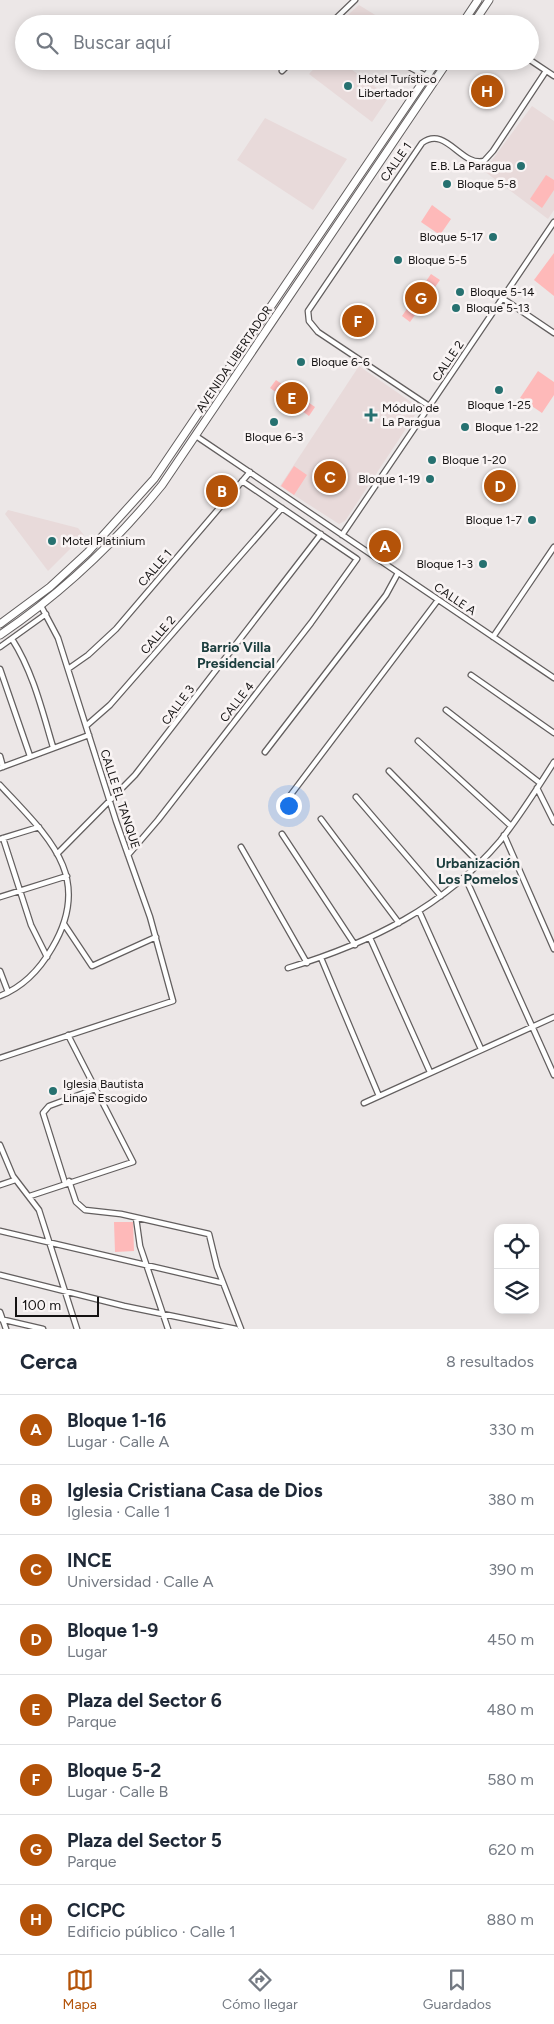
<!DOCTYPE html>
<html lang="es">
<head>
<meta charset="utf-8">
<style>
	:root { --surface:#fff; --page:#f6f6f7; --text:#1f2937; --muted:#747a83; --line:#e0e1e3; --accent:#b45309 }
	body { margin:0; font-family:Figtree,sans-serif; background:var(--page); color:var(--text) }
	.controls { position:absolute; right:15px; bottom:15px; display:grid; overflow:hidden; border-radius:10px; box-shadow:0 2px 12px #0003 }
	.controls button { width:45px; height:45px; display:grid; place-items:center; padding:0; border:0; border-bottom:1px solid var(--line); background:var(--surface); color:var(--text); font:25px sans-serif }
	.scale { position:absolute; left:15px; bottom:12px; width:84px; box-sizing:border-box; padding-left:5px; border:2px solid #141212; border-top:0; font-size:14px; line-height:18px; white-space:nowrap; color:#141212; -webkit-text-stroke:4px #f9f4f4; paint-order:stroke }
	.you { position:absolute; left:288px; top:805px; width:18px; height:18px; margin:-12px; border:4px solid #fff; border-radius:50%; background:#1a73e8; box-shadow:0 0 0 8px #1a73e833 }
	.badge { display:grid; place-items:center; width:32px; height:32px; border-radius:50%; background:var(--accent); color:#fff; font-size:16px; font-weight:700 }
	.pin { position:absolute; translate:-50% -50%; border:2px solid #fff; box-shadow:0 1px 5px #0006 }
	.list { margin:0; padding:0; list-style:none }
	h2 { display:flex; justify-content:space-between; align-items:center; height:65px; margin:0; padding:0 20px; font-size:21px }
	h2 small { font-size:16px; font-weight:400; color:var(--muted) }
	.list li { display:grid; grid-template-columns:32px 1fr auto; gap:15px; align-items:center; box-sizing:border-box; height:70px; padding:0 20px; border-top:1px solid var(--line) }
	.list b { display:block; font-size:19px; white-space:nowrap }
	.list p { margin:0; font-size:16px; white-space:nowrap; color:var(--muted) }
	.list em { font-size:16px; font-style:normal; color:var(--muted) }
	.icon { flex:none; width:28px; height:28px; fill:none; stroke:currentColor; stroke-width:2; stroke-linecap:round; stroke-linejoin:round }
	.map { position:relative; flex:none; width:554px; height:1329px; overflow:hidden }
	.search { position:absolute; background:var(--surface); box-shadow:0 2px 12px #0003; left:15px; right:15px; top:15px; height:55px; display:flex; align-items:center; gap:12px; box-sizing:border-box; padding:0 18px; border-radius:28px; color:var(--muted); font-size:19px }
	.sheet { height:625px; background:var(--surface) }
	nav { display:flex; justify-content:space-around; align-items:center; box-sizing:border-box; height:70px; border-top:1px solid var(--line); background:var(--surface); font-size:14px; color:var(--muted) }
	nav a { display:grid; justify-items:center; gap:2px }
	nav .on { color:var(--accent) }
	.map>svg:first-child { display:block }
</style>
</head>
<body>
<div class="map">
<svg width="554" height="1329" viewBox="0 0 554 1329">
	<rect width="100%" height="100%" fill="#ece7e7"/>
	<path fill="#e8dada" d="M 359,5 L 390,24 L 348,24 L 342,20 Z
		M 321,61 L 340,61 L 389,97 L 372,122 L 309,74 Z
		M 532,106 L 554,121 L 554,210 L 548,219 L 484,171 Z
		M 265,118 L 347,159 L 313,210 L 237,160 Z
		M 359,366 L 414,404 L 417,412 L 345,521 L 339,524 L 280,486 Z
		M 8,510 L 78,528 L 84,535 L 48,571 L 5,514 Z"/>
	<path fill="#feb9b9" d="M 546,175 L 554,180 L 554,190 L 542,208 L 530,199 Z
		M 432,205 L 451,219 L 440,235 L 421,222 Z
		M 554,253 L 554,296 L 534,280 Z
		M 431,274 L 440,280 L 410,322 L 402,316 Z
		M 538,371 L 554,382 L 554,395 L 542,413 L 520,398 Z
		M 276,380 L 315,407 L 309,416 L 270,388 Z
		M 294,466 L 307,475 L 294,495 L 281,486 Z
		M 114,1222 L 133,1222 L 134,1251 L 115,1252 Z"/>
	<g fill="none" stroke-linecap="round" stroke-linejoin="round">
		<defs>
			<path id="minor" d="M 330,24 L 355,0
				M 530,60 L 554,76
				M 398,61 L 426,76
				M 282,71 L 292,61
				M 502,298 L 554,333
				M 429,406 L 318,332 L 309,321 L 308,311 L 422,143 C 446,125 461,167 484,161 L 493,151 L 546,71
				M 196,436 L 554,678
				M 342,535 L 554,222
				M 493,637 L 554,547
				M 12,639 C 33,672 42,710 53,747
				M 0,647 L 46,614
				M 0,669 L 30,756
				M 68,669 L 88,655 L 116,629 L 250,472
				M 471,675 L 554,733
				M 446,710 L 540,783
				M 86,726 L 110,705 L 282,508
				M 418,741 L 511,826
				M 265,752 L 386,595 L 398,573
				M 0,756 L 3,767
				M 0,768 L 89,735
				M 389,771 L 479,863
				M 0,785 C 47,836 95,876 52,948 C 40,969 23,987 0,996
				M 537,788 L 554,822
				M 356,797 L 441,896
				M 283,805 L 438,600
				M 321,819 L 399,923
				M 282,834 L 355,945
				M 504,835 L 554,949
				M 3,838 L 31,925 L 47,957
				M 0,839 L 39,827
				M 241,847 L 307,963
				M 57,854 L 135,775 L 321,534
				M 128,855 L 158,820 L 311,623 L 357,559 L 242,481
				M 465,877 L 554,1075
				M 0,897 L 67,876
				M 419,911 L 481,1049
				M 64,924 L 92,966 L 156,937
				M 370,938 L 430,1072
				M 321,958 L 379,1096
				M 288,968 C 370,943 444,907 500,841 C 520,816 537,789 554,762
				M 0,971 L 8,992
				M 0,1058 L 173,1001 L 150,917 L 116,821 L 58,638 L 41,606
				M 364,1103 L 554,1017
				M 0,1145 L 13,1176 L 39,1210 L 77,1329
				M 69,1181 L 76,1202 L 85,1210 L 121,1214 L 209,1234 L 217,1267 L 241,1329
				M 65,1183 L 43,1113 L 49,1106 L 95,1089
				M 0,1185 L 15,1180
				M 30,1196 L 133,1162 L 68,1035
				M 136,1218 L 140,1246 L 168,1329
				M 0,1231 L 223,1283
				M 0,1275 L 124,1306 L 236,1329
				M 0,1312 L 6,1329
				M 0,1319 L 43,1329"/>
			<path id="primary" d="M 462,24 L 478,0
				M 473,24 L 489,0
				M 0,624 L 50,587 L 88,552 L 154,479 L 437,61
				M 0,635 C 62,593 115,543 162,485 L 448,61"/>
		</defs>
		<use href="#minor" stroke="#635f5f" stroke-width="7"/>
		<use href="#primary" stroke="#635f5f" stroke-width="9"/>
		<use href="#minor" stroke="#fff" stroke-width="4.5"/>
		<use href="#primary" stroke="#fff" stroke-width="7"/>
	</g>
	<g fill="#267170" stroke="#f9f4f4" stroke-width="2">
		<circle cx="348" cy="86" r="5"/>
		<circle cx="521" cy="166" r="5"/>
		<circle cx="447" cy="184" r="5"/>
		<circle cx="493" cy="237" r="5"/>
		<circle cx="398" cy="260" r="5"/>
		<circle cx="460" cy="292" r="5"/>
		<circle cx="456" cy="308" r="5"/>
		<circle cx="301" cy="362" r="5"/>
		<circle cx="499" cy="390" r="5"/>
		<path d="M368.5 407.5h5v5h5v5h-5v5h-5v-5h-5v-5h5z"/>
		<circle cx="274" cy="422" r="5"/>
		<circle cx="465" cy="427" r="5"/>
		<circle cx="432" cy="460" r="5"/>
		<circle cx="430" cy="479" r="5"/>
		<circle cx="532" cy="520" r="5"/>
		<circle cx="52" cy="541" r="5"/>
		<circle cx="483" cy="564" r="5"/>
		<circle cx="53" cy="1091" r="5"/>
	</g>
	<g text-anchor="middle" stroke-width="5" stroke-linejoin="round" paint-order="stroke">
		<g font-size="12" fill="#141212" stroke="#f9f4f4" text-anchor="start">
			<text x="358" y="83">Hotel Turístico<tspan x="358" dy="14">Libertador</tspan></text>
			<text x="511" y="170" text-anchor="end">E.B. La Paragua</text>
			<text x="457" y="188">Bloque 5-8</text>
			<text x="483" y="241" text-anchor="end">Bloque 5-17</text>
			<text x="408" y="264">Bloque 5-5</text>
			<text x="470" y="296">Bloque 5-14</text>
			<text x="466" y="312">Bloque 5-13</text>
			<text x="311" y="366">Bloque 6-6</text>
			<text x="499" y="409" text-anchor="middle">Bloque 1-25</text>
			<text x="382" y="412">Módulo de<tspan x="382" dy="14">La Paragua</tspan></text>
			<text x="475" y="431">Bloque 1-22</text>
			<text x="274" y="441" text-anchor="middle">Bloque 6-3</text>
			<text x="442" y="464">Bloque 1-20</text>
			<text x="420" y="483" text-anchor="end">Bloque 1-19</text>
			<text x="522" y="524" text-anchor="end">Bloque 1-7</text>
			<text x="62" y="545">Motel Platinium</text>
			<text x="473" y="568" text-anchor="end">Bloque 1-3</text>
			<text x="63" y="1088">Iglesia Bautista<tspan x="63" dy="14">Linaje Escogido</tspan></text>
		</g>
		<g font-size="12" fill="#141212" stroke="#f9f4f4">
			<text transform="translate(396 162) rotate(-55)" y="4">CALLE 1</text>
			<text transform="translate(234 359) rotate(-56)" y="4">AVENIDA LIBERTADOR</text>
			<text transform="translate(448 361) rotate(-56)" y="4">CALLE 2</text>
			<text transform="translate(155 568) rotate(-49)" y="4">CALLE 1</text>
			<text transform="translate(455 599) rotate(34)" y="4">CALLE A</text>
			<text transform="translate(158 635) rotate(-49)" y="4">CALLE 2</text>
			<text transform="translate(237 702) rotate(-52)" y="4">CALLE 4</text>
			<text transform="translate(178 705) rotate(-53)" y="4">CALLE 3</text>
			<text transform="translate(120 799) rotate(72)" y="4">CALLE EL TANQUE</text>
		</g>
		<g font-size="14" font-weight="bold" fill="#1c3e3e" stroke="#f9f4f4">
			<text x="236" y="652">Barrio Villa<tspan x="236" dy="16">Presidencial</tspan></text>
			<text x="478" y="868">Urbanización<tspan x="478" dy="16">Los Pomelos</tspan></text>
		</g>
	</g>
</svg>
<div class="controls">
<button><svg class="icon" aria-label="locate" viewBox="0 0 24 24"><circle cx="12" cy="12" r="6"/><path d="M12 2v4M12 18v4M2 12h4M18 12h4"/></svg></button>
<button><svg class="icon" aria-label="layers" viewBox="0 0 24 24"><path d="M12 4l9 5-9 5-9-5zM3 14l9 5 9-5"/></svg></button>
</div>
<div class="scale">100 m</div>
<div class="you"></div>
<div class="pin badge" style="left:385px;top:546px">A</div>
<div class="pin badge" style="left:222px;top:491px">B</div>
<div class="pin badge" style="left:330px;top:477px">C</div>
<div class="pin badge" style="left:500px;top:486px">D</div>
<div class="pin badge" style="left:292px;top:398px">E</div>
<div class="pin badge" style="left:358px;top:321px">F</div>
<div class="pin badge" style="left:421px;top:298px">G</div>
<div class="pin badge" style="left:487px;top:91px">H</div>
<div class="search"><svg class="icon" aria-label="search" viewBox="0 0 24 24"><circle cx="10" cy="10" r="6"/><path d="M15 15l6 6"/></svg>Buscar aquí</div>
</div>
<section class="sheet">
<h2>Cerca<small>8 resultados</small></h2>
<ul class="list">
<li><span class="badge">A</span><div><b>Bloque 1-16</b><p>Lugar · Calle A</p></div><em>330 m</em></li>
<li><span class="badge">B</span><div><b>Iglesia Cristiana Casa de Dios</b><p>Iglesia · Calle 1</p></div><em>380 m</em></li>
<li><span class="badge">C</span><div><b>INCE</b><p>Universidad · Calle A</p></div><em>390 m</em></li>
<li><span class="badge">D</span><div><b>Bloque 1-9</b><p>Lugar</p></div><em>450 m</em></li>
<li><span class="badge">E</span><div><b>Plaza del Sector 6</b><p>Parque</p></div><em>480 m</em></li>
<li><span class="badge">F</span><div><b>Bloque 5-2</b><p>Lugar · Calle B</p></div><em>580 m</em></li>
<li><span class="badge">G</span><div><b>Plaza del Sector 5</b><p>Parque</p></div><em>620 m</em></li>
<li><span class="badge">H</span><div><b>CICPC</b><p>Edificio público · Calle 1</p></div><em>880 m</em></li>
</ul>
</section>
<nav>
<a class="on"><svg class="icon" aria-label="map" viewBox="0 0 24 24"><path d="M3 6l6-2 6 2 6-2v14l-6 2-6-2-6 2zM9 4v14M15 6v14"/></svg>Mapa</a>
<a><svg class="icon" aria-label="directions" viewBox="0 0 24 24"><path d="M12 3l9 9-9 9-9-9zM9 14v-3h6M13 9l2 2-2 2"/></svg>Cómo llegar</a>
<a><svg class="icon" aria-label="saved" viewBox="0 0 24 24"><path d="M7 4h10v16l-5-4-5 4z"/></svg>Guardados</a>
</nav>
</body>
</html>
